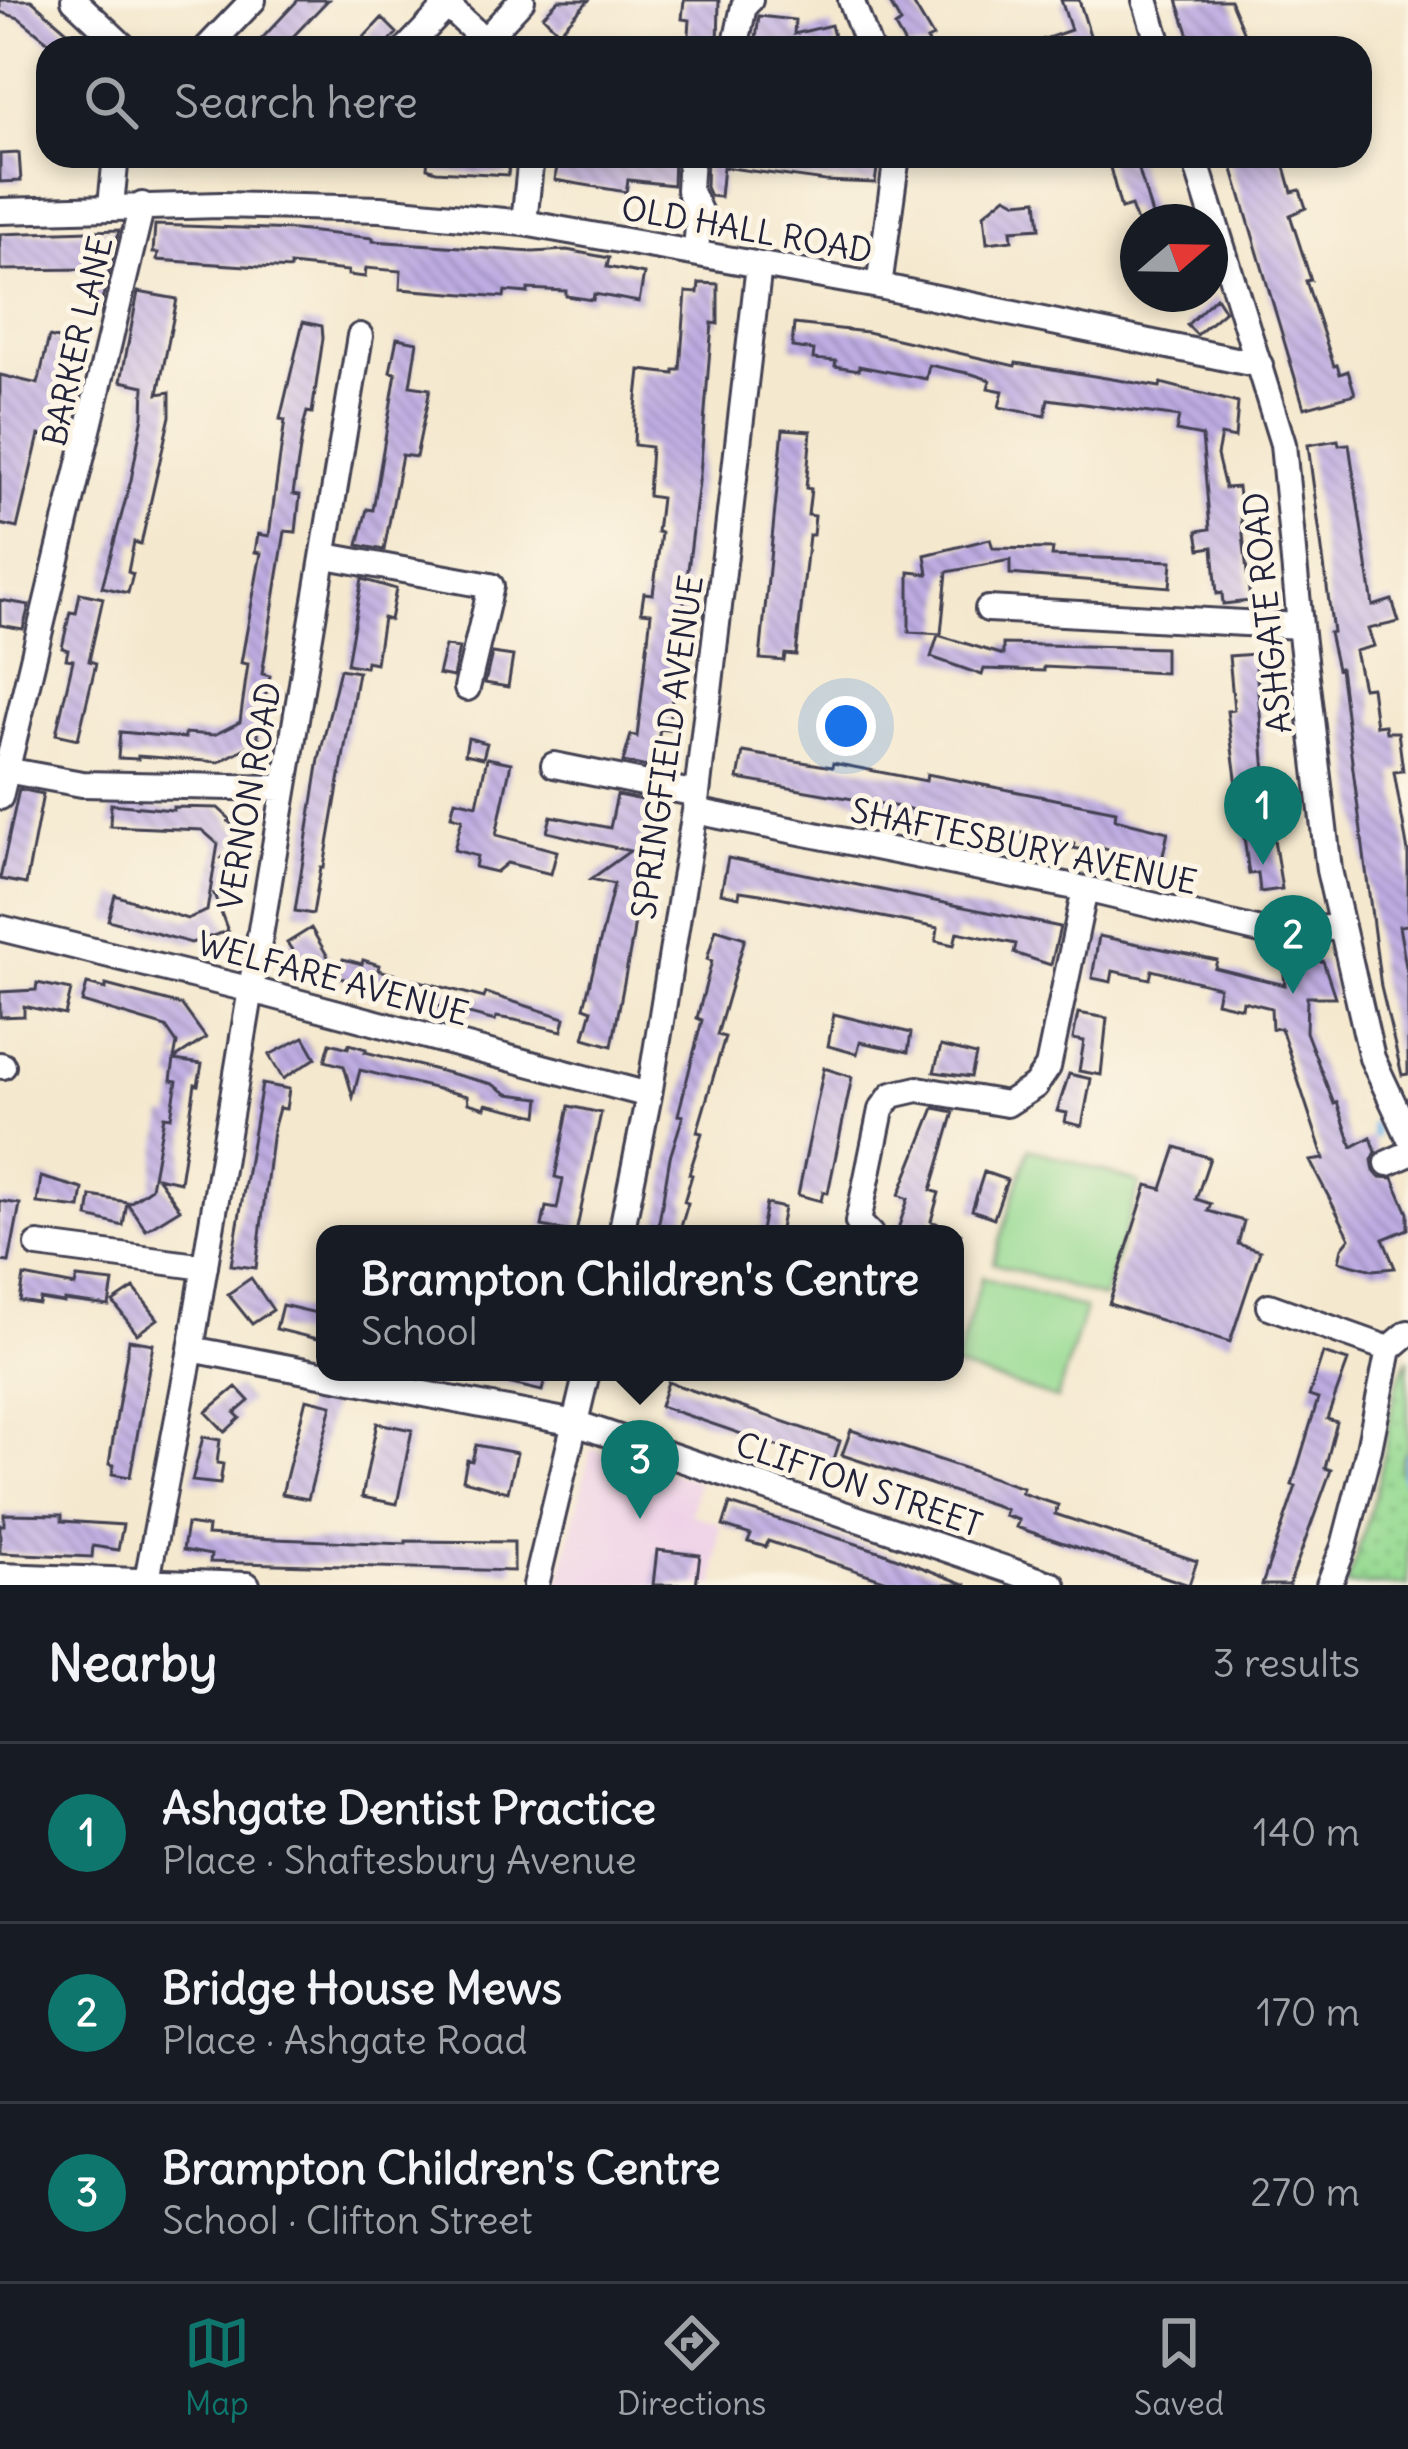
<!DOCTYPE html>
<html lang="en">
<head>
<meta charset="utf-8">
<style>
	:root { --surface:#171b24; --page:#20242c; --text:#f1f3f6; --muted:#9ea1a6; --line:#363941; --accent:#0f766e }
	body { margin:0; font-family:Delius,sans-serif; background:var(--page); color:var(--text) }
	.compass { position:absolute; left:1120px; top:204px; width:108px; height:108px; border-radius:50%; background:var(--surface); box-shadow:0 6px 18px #0003; rotate:70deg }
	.you { position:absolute; left:846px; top:726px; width:42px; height:42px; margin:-30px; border:9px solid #fff; border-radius:50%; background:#1a73e8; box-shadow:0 0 0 18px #1a73e833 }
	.badge { display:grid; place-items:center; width:78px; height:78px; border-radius:50%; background:var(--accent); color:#fff; font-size:39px; font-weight:700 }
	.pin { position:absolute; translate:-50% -99px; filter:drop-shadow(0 3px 6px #0008) }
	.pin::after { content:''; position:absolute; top:63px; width:42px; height:36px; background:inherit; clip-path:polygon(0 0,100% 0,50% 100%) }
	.popup { position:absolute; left:316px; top:1225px; width:648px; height:156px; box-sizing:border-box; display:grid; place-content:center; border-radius:24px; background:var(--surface); filter:drop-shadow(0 3px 9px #0005); font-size:39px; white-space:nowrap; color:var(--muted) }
	.popup b { font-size:45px; color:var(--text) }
	.popup::after { content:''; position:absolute; left:50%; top:100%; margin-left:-24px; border:24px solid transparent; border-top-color:var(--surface) }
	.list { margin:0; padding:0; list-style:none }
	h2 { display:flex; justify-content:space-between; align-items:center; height:156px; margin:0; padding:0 48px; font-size:51px }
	h2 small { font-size:39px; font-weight:400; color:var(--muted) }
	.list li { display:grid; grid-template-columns:78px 1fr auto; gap:36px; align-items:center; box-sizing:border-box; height:180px; padding:0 48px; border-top:3px solid var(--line) }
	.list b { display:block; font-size:45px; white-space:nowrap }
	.list p { margin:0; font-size:39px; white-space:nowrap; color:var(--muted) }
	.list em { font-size:39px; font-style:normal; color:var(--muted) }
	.icon { flex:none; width:66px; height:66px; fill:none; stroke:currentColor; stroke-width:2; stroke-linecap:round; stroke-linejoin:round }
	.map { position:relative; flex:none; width:1408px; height:1585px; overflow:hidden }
	.search { position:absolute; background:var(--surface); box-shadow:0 6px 18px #0003; left:36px; right:36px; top:36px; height:132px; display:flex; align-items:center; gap:30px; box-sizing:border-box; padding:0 42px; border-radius:36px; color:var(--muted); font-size:45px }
	.sheet { height:696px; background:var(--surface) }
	nav { display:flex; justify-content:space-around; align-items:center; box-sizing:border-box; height:168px; border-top:3px solid var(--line); background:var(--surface); font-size:33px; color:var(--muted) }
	nav a { display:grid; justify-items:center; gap:6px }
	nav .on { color:var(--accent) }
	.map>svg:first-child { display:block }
</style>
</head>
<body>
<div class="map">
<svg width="1408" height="1585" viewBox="0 0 1408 1585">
	<defs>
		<pattern id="park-dots" width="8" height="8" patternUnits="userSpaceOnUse" patternTransform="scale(3)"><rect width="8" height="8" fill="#96da92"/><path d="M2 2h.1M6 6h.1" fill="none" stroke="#81bb7f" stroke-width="1.8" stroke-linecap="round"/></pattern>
		<pattern id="building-back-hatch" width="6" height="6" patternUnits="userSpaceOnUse" patternTransform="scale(3)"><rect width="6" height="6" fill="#beace2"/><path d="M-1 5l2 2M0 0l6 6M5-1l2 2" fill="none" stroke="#9a8cb8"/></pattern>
	</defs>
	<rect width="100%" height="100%" fill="#fcf5e5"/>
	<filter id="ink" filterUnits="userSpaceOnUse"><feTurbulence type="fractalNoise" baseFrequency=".00833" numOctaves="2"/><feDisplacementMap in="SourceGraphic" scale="24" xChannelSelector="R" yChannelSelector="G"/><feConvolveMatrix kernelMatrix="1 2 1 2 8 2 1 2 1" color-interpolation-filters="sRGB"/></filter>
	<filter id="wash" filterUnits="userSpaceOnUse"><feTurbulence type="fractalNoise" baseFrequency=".004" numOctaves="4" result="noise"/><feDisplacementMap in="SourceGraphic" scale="48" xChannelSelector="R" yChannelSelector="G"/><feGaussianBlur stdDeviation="2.7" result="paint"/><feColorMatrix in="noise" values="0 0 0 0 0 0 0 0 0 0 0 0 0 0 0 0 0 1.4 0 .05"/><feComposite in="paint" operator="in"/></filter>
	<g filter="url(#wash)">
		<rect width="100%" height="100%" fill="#f4e8ce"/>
		<path fill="#eed0e7" d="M 591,1448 L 698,1481 L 691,1514 L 720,1524 L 715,1585 L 559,1585 Z"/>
		<path fill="url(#park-dots)" stroke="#5c7e66" stroke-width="3" d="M 1408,1360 L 1408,1448 C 1398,1462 1399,1474 1408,1489 L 1408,1585 L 1346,1585 C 1361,1544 1374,1502 1383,1459 C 1391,1425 1389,1391 1408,1360 Z"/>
		<path fill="#96da92" stroke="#5c7e66" stroke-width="3" d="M 1029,1148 L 1140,1183 L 1104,1298 L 993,1263 Z
			M 982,1277 L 1085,1309 L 1057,1399 L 955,1367 Z"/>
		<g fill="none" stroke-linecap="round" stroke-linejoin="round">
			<path stroke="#76b7eb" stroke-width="6" d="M 1373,1125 L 1375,1136
				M 1408,1455 L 1404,1477 L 1408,1484"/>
		</g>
		<g id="blocks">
			<path fill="url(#building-back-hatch)" d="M 0,0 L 31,0 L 87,48 L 56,48 L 19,18 L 0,12 Z
				M 298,0 L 328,0 L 282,48 L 253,48 Z
				M 559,0 L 589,0 L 559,32 L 543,16 Z
				M 684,0 L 719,0 L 718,48 L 688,48 L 690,20 L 682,19 Z
				M 888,0 L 911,0 L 933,37 L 927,40 L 932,48 L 907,48 L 895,27 L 901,23 Z
				M 1061,0 L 1079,0 L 1094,48 L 1027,48 L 1027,45 L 1071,30 Z
				M 1177,0 L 1230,0 L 1250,48 L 1193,48 Z
				M 759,16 L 795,20 L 794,34 L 831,25 L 837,48 L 755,46 Z
				M 382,18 L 397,33 L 383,48 L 354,48 Z
				M 19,153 L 21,181 L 0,182 L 0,154 Z
				M 428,156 L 510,156 L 508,175 L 436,171 L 427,168 Z
				M 587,156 L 674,156 L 673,185 L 628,180 L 626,192 L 555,180 L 558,158 L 586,163 Z
				M 707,156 L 776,156 L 837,165 L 838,156 L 865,156 L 864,168 L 877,169 L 875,183 L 825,181 L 723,167 L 720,197 L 710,196 L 706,187 Z
				M 1107,156 L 1135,156 L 1154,222 L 1137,222 L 1131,206 L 1121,209 Z
				M 1229,156 L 1282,156 L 1292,192 L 1300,190 L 1306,208 L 1290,215 L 1311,280 L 1306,281 L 1334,366 L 1337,365 L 1340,374 L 1348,371 L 1355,394 L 1304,408 Z
				M 1006,196 L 1017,202 L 1037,200 L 1040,228 L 1011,230 L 1012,240 L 987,243 L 984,214 Z
				M 155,225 L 295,230 L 373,238 L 373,241 L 533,252 L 567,250 L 609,258 L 607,267 L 644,274 L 639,302 L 594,294 L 593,300 L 566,296 L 566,291 L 528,289 L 528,293 L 505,291 L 504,297 L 400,289 L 401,271 L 366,268 L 365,277 L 348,275 L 348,271 L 290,265 L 290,269 L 157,260 L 158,253 L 153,253 Z
				M 119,230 L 99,313 L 92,311 L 92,269 L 0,270 L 0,234 Z
				M 699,283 L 718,284 L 718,324 L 712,323 L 700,474 L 668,730 L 660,729 L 653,768 L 623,762 L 631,735 L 637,737 L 651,613 L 641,612 L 644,593 L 653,594 L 661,533 L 657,532 L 661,498 L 648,496 L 651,447 L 634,445 L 635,416 L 640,370 L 674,374 L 674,370 L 680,370 L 686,292 L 698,293 Z
				M 138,292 L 177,299 L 158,394 L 170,392 L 170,416 L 141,544 L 134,542 L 128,572 L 133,574 L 128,593 L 102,587 L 131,480 L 143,416 L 144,386 L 121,381 Z
				M 1216,297 L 1225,311 L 1197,335 L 1187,325 Z
				M 303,322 L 322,326 L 323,338 L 312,413 L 307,412 L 304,423 L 293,494 L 300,495 L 296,532 L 285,531 L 281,556 L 262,674 L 270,676 L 257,734 L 260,740 L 219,762 L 138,756 L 138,759 L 118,758 L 120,732 L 185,738 L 185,733 L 214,735 L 240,722 L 248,664 L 241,663 L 261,553 L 255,552 L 258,534 L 269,536 L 285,420 L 280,419 Z
				M 794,324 L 867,332 L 1015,366 L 1016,363 L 1160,387 L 1161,383 L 1238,403 L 1235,438 L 1221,435 L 1217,455 L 1225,488 L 1238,487 L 1250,601 L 1223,604 L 1222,593 L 1217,594 L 1213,547 L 1200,549 L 1197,531 L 1210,529 L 1202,436 L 1176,431 L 1179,417 L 1048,399 L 1045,416 L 999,407 L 1003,391 L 988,388 L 990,380 L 972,374 L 929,365 L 926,379 L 859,366 L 859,370 L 835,366 L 836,361 L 813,359 L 814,350 L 792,347 Z
				M 49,337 L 76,343 L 68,381 L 71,382 L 58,439 L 39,435 L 17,528 L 0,524 L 0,375 L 38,384 Z
				M 397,338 L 417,342 L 410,386 L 430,389 L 416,457 L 402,455 L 384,550 L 358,545 L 367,509 L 373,510 L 396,373 L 390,372 Z
				M 783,429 L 811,431 L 806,488 L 811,489 L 808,515 L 815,516 L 813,535 L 809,535 L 796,655 L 785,654 L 784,661 L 760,659 Z
				M 1338,440 L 1339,445 L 1349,444 L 1373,606 L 1392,600 L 1399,622 L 1368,629 L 1374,646 L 1355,651 L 1363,688 L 1371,687 L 1376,726 L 1385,725 L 1386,732 L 1398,732 L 1403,771 L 1394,772 L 1408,852 L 1408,925 L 1399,926 L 1408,978 L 1408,1074 L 1402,1075 L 1381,987 L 1340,668 L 1337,669 L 1329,633 L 1333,632 L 1308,445 Z
				M 990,539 L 993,548 L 1053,549 L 1052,556 L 1172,561 L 1170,587 L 1010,574 L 1010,560 L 947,572 L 941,634 L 909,632 L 909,572 L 928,574 L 925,555 Z
				M 362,579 L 396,589 L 390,620 L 383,618 L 376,663 L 366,661 L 365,667 L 347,664 Z
				M 80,593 L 103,598 L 89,661 L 96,663 L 78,739 L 56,734 L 73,660 L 66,659 L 68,650 L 62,648 L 70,612 L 76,613 Z
				M 0,600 L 29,605 L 23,629 L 0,625 Z
				M 938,635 L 1003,655 L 1003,644 L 1165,648 L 1165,673 L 1044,667 L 1044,671 L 984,669 L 982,675 L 931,657 Z
				M 445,646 L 459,648 L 453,677 L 438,674 Z
				M 492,653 L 513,656 L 508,687 L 485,683 Z
				M 1255,654 L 1267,796 L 1282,889 L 1260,892 L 1258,873 L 1249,874 L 1227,711 L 1234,710 L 1229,656 Z
				M 340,669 L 358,672 L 324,867 L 321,867 L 313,914 L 295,911 L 319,759 Z
				M 468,738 L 487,743 L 483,758 L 465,754 Z
				M 743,752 L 832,767 L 833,763 L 926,781 L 927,774 L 1116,811 L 1115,819 L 1168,832 L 1162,860 L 1100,848 L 1100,853 L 1073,848 L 1074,844 L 899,807 L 738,779 Z
				M 487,758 L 511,763 L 496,835 L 557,851 L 551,874 L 507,863 L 496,872 L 475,867 L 477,856 L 454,850 L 462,819 L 451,816 L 455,800 L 477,805 Z
				M 19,789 L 43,794 L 26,884 L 0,879 Z
				M 617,795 L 652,802 L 638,860 L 643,861 L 633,935 L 612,1046 L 584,1038 L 592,1010 L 584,1007 L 614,884 L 591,879 L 630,851 L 547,832 L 551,816 L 610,828 Z
				M 111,804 L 173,810 L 173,807 L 218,808 L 230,819 L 228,821 L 243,835 L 222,858 L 238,861 L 235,880 L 231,879 L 228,897 L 214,894 L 228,931 L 191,943 L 108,920 L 115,895 L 187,919 L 207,911 L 218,844 L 202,830 L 110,826 Z
				M 728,858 L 1060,927 L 1051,965 L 1014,953 L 1016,944 L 957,932 L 954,945 L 936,941 L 938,928 L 774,896 L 740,891 L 739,897 L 721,893 Z
				M 311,928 L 331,962 L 310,975 L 287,943 Z
				M 716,929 L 745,938 L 717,1035 L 725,1037 L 697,1132 L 702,1133 L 689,1174 L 692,1175 L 684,1202 L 688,1203 L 679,1234 L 657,1234 L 670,1157 L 683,1116 L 678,1115 L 702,1020 L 697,1018 L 712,961 L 707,959 Z
				M 1099,936 L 1217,960 L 1215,968 L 1285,985 L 1283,965 L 1323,961 L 1335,997 L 1307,997 L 1306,1032 L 1334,1104 L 1337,1102 L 1352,1147 L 1371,1137 L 1376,1152 L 1372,1160 L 1374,1171 L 1379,1177 L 1393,1178 L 1408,1213 L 1408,1229 L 1383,1239 L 1395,1268 L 1373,1270 L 1339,1261 L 1342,1248 L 1350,1238 L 1310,1161 L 1324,1159 L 1281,1028 L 1272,1029 L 1271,1008 L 1243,1001 L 1242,1008 L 1216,1002 L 1219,987 L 1152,970 L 1150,979 L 1113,971 L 1111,982 L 1092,978 Z
				M 343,959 L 362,964 L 363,960 L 379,965 L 378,970 L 484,998 L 486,993 L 565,1018 L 562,1031 L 515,1020 L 496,1017 L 495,1021 L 356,984 L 339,977 Z
				M 37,983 L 71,990 L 65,1015 L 24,1006 L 24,1016 L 0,1017 L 0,992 L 36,990 Z
				M 87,984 L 106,989 L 106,985 L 182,1005 L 206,1038 L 174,1059 L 177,1043 L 166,1027 L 82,1002 Z
				M 1078,1013 L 1107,1018 L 1101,1075 L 1079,1071 L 1084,1041 L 1073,1039 Z
				M 834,1014 L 911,1033 L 908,1052 L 860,1042 L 857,1054 L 828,1046 Z
				M 304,1037 L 316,1058 L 283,1079 L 269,1055 Z
				M 330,1043 L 348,1048 L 349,1044 L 366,1049 L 365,1052 L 492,1084 L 508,1094 L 540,1098 L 538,1116 L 486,1104 L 485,1108 L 468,1103 L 467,1096 L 360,1070 L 353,1097 L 344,1066 L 325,1061 Z
				M 941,1046 L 976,1055 L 971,1077 L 934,1072 Z
				M 174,1060 L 202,1064 L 198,1085 L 195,1084 L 180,1182 L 157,1177 L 180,1209 L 146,1230 L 128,1204 L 151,1188 L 164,1116 L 171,1117 L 177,1081 L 171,1080 Z
				M 824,1068 L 852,1077 L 828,1193 L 823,1192 L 821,1201 L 798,1195 Z
				M 1069,1074 L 1091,1079 L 1082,1126 L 1065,1122 L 1067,1113 L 1057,1111 Z
				M 262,1084 L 289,1089 L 286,1109 L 279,1108 L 273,1130 L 256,1268 L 231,1265 Z
				M 569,1106 L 601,1113 L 576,1233 L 542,1226 L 546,1207 L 557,1209 L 563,1179 L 555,1177 Z
				M 934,1108 L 954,1112 L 931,1190 L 939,1193 L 931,1221 L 962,1234 L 912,1234 L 898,1229 L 908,1199 L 899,1195 Z
				M 1176,1147 L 1210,1158 L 1196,1199 L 1211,1204 L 1208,1211 L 1244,1221 L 1238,1244 L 1260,1251 L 1230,1342 L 1109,1304 L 1147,1185 L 1162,1189 Z
				M 984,1172 L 1007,1180 L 994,1218 L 972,1210 Z
				M 41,1177 L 83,1189 L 80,1208 L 37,1203 Z
				M 91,1196 L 127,1202 L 123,1226 L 88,1217 Z
				M 0,1201 L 20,1204 L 9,1262 L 0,1261 Z
				M 766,1204 L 784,1208 L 779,1234 L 761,1231 Z
				M 24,1276 L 75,1286 L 77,1278 L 113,1282 L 109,1306 L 64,1300 L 64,1303 L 40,1299 L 39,1304 L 20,1301 Z
				M 251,1278 L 273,1310 L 252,1324 L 228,1294 Z
				M 134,1288 L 158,1319 L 137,1334 L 113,1302 Z
				M 282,1305 L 325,1315 L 325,1341 L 276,1329 Z
				M 129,1340 L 153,1344 L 130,1477 L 112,1474 L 114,1465 L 109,1464 Z
				M 1323,1353 L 1348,1361 L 1327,1419 L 1337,1422 L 1325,1468 L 1331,1470 L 1289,1585 L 1262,1585 L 1296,1486 L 1292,1485 L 1318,1399 L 1309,1396 Z
				M 491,1372 L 547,1372 L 542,1391 L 490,1379 Z
				M 668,1382 L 840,1441 L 832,1465 L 660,1406 Z
				M 236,1387 L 249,1401 L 235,1413 L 240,1418 L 225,1432 L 206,1412 Z
				M 306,1399 L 332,1405 L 308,1499 L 282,1494 Z
				M 377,1423 L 412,1430 L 397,1504 L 362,1497 Z
				M 851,1430 L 1023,1488 L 1021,1493 L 1058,1505 L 1055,1514 L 1197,1561 L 1189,1585 L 1016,1527 L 1019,1520 L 1004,1515 L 1006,1510 L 997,1506 L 842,1455 Z
				M 203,1437 L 220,1440 L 217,1463 L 223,1464 L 220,1484 L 192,1481 Z
				M 476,1445 L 517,1453 L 508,1492 L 463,1480 L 467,1460 L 472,1461 Z
				M 730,1504 L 882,1552 L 967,1585 L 899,1585 L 768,1541 L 766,1547 L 748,1542 L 751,1535 L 723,1526 Z
				M 4,1514 L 62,1515 L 62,1521 L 123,1525 L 118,1550 L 93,1546 L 92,1557 L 0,1553 L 0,1525 L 4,1525 Z
				M 187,1524 L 208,1527 L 207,1535 L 275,1539 L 406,1544 L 406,1541 L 514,1542 L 514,1571 L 210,1562 L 211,1555 L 183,1550 Z
				M 657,1550 L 700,1555 L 696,1585 L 653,1585 Z"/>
		</g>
	</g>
	<g filter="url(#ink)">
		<use href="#blocks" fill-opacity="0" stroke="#424051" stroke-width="3"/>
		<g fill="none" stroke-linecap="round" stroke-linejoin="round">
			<defs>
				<path id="minor" d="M 74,0 L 125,48
					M 441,0 L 493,48
					M 851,0 L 869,48
					M 1145,0 L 1160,48
					M 485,40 L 522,0
					M 207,48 L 253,0
					M 407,48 L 447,6
					M 735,48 L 744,6 L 750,0
					M 691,156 L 689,190 L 699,211 L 696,252
					M 1194,156 L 1283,444 L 1300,626 L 1329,870 L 1372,1058 L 1408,1135
					M 111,205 L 116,156
					M 0,211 L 221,205 L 380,209 L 524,223 L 879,286 L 1260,365
					M 524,223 L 531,156
					M 879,286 L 897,156
					M 326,556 L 491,586 L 467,688
					M 988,609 L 1300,626
					M 554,765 L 697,794
					M 0,769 L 82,784 L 283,788
					M 0,797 L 142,205
					M 695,811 L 1085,889 L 1269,933 L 1340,927
					M 0,928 L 248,989 L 649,1095
					M 0,1065 L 3,1066
					M 1388,1163 L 1408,1154
					M 621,1234 L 649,1095 L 695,811 L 759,265
					M 870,1234 L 858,1222 L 881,1110 L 892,1095 L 918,1089 L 1007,1104 L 1035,1086 L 1048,1067 L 1085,889
					M 38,1245 L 205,1267
					M 1269,1306 L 1389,1349
					M 191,1349 L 575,1423 L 1053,1585
					M 0,1576 L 247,1585
					M 146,1585 L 191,1349 L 360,336
					M 536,1585 L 587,1372
					M 1329,1585 L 1344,1546 L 1369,1449 L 1389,1349 L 1408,1333"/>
			</defs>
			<use href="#minor" stroke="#424051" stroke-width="30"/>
			<use href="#minor" stroke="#fff" stroke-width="24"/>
		</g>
	</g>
	<g text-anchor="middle" stroke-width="10" stroke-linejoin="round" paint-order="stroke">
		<g font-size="33" fill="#22223b" stroke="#fcf5e5">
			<text transform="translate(747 229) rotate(10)" y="12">OLD HALL ROAD</text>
			<text transform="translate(77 341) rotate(-77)" y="12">BARKER LANE</text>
			<text transform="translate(1267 613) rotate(-96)" y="12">ASHGATE ROAD</text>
			<text transform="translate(667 747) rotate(-82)" y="12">SPRINGFIELD AVENUE</text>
			<text transform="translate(249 796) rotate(-80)" y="12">VERNON ROAD</text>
			<text transform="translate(1024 846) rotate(12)" y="12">SHAFTESBURY AVENUE</text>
			<text transform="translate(333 978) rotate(15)" y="12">WELFARE AVENUE</text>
			<text transform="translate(859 1484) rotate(19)" y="12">CLIFTON STREET</text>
		</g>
	</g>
</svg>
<svg class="compass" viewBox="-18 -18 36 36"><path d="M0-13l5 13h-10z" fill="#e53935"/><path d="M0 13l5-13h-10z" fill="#9ea1a6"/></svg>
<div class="you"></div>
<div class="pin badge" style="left:1263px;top:865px">1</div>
<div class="pin badge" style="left:1293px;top:994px">2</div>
<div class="pin badge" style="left:640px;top:1519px">3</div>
<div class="popup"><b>Brampton Children's Centre</b>School</div>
<div class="search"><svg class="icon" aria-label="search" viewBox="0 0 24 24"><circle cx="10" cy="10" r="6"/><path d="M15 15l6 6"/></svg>Search here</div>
</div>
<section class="sheet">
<h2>Nearby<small>3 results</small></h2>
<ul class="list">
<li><span class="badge">1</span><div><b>Ashgate Dentist Practice</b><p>Place · Shaftesbury Avenue</p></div><em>140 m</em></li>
<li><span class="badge">2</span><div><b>Bridge House Mews</b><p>Place · Ashgate Road</p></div><em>170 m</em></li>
<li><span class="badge">3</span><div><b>Brampton Children's Centre</b><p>School · Clifton Street</p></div><em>270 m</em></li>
</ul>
</section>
<nav>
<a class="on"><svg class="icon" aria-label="map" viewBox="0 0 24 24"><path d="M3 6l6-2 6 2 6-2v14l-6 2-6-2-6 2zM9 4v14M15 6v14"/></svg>Map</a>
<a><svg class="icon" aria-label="directions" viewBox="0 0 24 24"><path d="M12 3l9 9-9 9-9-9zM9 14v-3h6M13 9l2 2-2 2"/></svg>Directions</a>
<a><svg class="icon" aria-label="saved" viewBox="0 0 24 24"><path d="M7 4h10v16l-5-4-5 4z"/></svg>Saved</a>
</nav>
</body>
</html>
